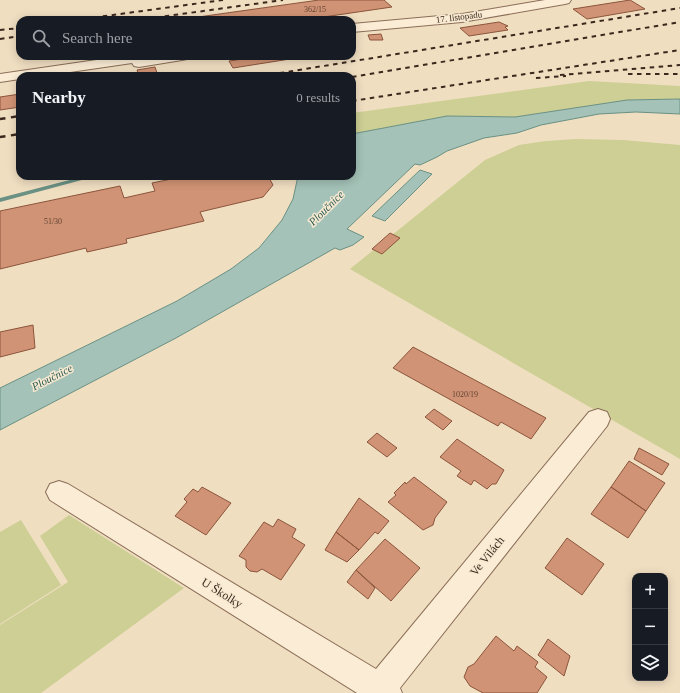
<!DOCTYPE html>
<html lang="en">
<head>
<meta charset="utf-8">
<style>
	:root { --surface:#171b24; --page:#242831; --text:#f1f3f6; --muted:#9ea1a6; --line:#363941 }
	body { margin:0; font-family:"Times New Roman",serif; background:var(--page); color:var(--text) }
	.controls { position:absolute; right:12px; bottom:12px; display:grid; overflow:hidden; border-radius:8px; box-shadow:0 2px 10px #0003 }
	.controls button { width:36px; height:36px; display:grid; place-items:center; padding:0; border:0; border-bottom:1px solid var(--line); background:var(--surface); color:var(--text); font:20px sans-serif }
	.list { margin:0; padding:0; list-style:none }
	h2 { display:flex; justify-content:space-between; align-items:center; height:52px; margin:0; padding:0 16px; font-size:17px }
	h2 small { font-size:13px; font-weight:400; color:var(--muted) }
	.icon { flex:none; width:22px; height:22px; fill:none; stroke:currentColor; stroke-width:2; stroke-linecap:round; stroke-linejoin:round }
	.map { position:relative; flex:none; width:680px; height:693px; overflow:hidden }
	.search { position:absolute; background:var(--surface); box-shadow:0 2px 10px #0003; left:16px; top:16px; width:340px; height:44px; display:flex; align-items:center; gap:10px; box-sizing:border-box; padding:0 14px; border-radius:12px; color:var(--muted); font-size:15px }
	.panel { position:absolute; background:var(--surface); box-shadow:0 2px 10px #0003; left:16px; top:72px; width:340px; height:108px; border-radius:12px }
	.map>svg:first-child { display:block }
</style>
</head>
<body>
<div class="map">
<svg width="680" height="693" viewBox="0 0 680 693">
	<rect width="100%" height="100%" fill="#f0dec1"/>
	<path fill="#cdcf94" d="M 589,81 L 680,86 L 680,99 L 627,100 L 515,117 L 447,116 L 352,134 L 352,113 Z
		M 576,139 L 623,140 L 680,145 L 680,459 L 350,269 L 485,160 L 519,145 L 546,141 Z
		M 69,515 L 184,588 L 41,693 L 0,693 L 0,625 L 68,582 L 40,536 Z
		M 21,520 L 61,585 L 0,624 L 0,532 Z"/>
	<path fill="#a4c2b7" stroke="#6a9184" d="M 680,99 L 680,114 L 636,112 L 599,114 L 541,125 L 517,133 L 484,138 L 447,151 L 437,157 L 420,165 L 415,164 L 347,229 L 364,237 L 353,245 L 340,250 L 335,248 L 176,338 L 0,430 L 0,388 L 177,301 L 231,269 L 259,248 L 282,220 L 293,199 L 298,176 L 352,176 L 352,134 L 447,116 L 515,117 L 627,100 Z
		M 420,170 L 432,174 L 385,221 L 372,216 Z"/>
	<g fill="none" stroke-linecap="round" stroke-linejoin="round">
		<path fill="#6a9184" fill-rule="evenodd" d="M 85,176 L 94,176 L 93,177 L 0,202 L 0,198 Z"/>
	</g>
	<path fill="#d19375" stroke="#8b553c" d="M 319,0 L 384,0 L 392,7 L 303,20 L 177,20 Z
		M 630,0 L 645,9 L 587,19 L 573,9 Z
		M 499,22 L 508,26 L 505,27 L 508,30 L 469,36 L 460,28 Z
		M 381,34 L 383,40 L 370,40 L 368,35 Z
		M 248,56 L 309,56 L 233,68 L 229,61 L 250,58 Z
		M 155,67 L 157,73 L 139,76 L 137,70 Z
		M 20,94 L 20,107 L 0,110 L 0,97 Z
		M 186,176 L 268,176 L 273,185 L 263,197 L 200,212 L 204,221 L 126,239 L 127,243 L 87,252 L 86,248 L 0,269 L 0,211 L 120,186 L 124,198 L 155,191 L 152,183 Z
		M 390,233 L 400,238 L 382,254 L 372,249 Z
		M 33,325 L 35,348 L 0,357 L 0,332 Z
		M 413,347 L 546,418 L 531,439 L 501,422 L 498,426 L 393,368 Z
		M 434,409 L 452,421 L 443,430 L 425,417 Z
		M 377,433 L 397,448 L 387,457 L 367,442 Z
		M 457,439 L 504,470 L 496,484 L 492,484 L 487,489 L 474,480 L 471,485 L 457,476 L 461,471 L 440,457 Z
		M 639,448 L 669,464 L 662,475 L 634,459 Z
		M 629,461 L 665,483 L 646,511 L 611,487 Z
		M 414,477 L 447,502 L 435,518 L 433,525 L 423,530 L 388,502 L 396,495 L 394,493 L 405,482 L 406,484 Z
		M 202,487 L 231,503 L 206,535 L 175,516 L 187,502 L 184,499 L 193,489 L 198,492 Z
		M 611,487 L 646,511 L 628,538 L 591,514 Z
		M 359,498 L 389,521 L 378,534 L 375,532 L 359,550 L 336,532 Z
		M 278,519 L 296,529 L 292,537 L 305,545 L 281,580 L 262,569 L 257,572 L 250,571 L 246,567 L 246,560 L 239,556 L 264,522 L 273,527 Z
		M 336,532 L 359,550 L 347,562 L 325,550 Z
		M 567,538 L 604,564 L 582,595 L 545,568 Z
		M 385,539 L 420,568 L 391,601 L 356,570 Z
		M 356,570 L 375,588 L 368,599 L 347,582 Z
		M 496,636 L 514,651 L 517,646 L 538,662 L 535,667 L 547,677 L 537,693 L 483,693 L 470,686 L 464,677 L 468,667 L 474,664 Z
		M 548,639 L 570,656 L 564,676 L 538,655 Z"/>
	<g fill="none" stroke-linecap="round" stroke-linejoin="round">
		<defs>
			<path id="minor" d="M 545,0 L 571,0 L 569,3 L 565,4 L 462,22 L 352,32 L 352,24 L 462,14 Z
				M 124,56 L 189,56 L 187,59 L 182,60 L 139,67 L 134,66 L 132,63 L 43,76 L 20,76 L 20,79 L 0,82 L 0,74 Z
				M 598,409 L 607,412 L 610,419 L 607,426 L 400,688 L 402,693 L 357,693 L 50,500 L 46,492 L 50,484 L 59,481 L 68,484 L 376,669 L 589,412 Z"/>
		</defs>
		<use href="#minor" stroke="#8b6e58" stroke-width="2"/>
		<use href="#minor" fill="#fbecd5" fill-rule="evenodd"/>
		<path stroke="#3a281d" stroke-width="2" stroke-dasharray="4.5 4.5" stroke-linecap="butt" d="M 76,20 L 223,0
			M 138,20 L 283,0
			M 0,30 L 20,28
			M 0,39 L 20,36
			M 628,74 L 680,74
			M 560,75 L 680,65
			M 262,76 L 680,8
			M 352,77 L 680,22
			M 536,78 L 566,76
			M 352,101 L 680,50"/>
		<path stroke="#3a281d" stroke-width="2.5" stroke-dasharray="5.5 5.5" stroke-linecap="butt" d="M 0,119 L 20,116
			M 0,137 L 20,134"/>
	</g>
	<g text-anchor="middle" stroke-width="3" stroke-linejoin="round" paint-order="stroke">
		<g font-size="8" fill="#604333">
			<text x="315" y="12">362/15</text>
			<text x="53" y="224">51/30</text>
			<text x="465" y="397">1020/19</text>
		</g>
		<g font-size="9" fill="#3a281d" stroke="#f7e9d1">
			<text transform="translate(459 17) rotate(-7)" y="3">17. listopadu</text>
		</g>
		<g font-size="11" font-style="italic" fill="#2b5a53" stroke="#f7e9d1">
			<text transform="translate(326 208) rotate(-45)" y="4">Ploučnice</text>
			<text transform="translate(52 377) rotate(-27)" y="4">Ploučnice</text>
		</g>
		<g font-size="12" fill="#3a281d" stroke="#f7e9d1">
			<text transform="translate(487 556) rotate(-51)" y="4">Ve Vilách</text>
			<text transform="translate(222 593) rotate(32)" y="4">U Školky</text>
		</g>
	</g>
</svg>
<div class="controls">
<button>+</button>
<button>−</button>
<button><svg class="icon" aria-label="layers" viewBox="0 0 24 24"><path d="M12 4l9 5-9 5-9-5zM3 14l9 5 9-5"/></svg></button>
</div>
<div class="search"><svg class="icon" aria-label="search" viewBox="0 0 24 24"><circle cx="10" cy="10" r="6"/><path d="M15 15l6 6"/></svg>Search here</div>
<section class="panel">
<h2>Nearby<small>0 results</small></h2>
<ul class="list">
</ul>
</section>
</div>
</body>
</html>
